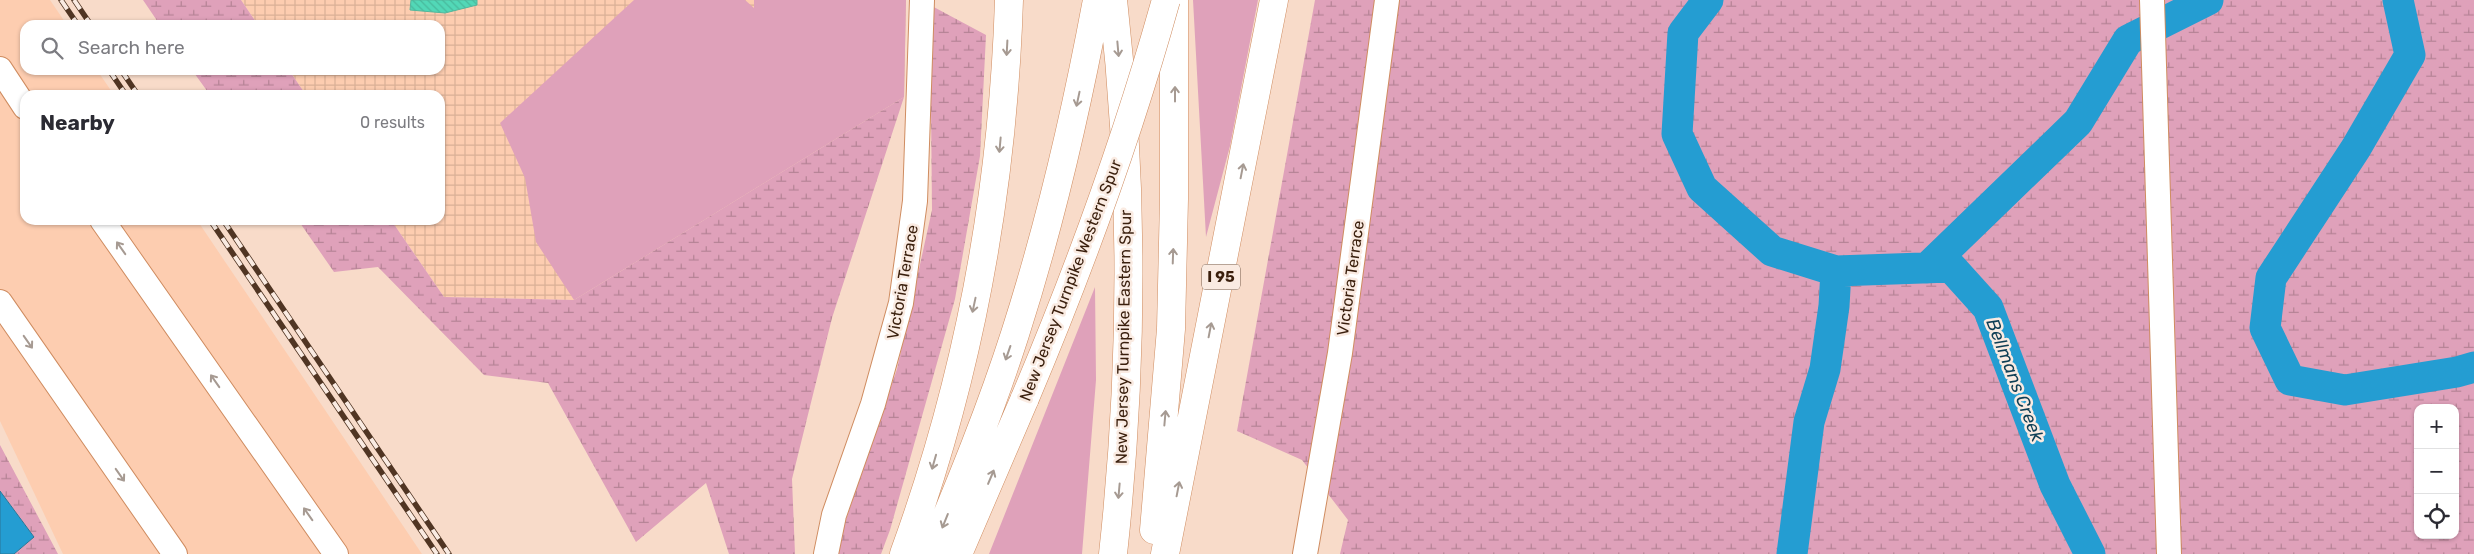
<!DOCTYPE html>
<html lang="en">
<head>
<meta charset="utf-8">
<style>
	:root { --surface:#fff; --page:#f2f2f3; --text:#2b2b33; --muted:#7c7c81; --line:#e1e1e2 }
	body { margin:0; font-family:Rubik,sans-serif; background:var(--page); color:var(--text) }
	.controls { position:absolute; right:15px; bottom:15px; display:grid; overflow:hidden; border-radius:10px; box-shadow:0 1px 4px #0004 }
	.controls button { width:45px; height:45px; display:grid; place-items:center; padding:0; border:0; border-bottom:1px solid var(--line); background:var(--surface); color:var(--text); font:25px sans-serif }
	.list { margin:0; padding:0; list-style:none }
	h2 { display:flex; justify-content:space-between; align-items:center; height:65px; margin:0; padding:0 20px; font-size:21px }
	h2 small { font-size:16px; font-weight:400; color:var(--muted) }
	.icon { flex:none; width:28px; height:28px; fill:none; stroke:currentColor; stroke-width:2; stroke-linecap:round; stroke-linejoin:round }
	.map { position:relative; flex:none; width:2474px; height:554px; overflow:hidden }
	.search { position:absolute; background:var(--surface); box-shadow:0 1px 4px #0004; left:20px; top:20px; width:425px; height:55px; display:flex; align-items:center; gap:12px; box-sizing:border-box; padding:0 18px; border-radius:15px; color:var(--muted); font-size:19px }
	.panel { position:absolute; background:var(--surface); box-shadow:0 1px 4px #0004; left:20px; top:90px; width:425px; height:135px; border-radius:15px }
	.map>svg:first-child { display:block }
</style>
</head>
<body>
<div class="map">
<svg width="2474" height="554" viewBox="0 0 2474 554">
	<defs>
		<pattern id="industrial-grid" width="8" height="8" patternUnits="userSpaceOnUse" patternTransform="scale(1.25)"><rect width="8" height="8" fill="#fdcdb0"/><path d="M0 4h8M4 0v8" fill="none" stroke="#dab096"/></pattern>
		<pattern id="wetland-marsh" width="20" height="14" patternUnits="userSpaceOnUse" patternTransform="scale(1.25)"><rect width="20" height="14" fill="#dfa1ba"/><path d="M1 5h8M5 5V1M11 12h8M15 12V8" fill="none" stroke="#b68396"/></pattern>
		<pattern id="building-back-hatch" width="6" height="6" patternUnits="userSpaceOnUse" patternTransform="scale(1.25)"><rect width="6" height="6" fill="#52d8b7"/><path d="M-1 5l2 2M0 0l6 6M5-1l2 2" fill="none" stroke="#48b99c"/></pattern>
	</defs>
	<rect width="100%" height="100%" fill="#f8dbc9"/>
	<path fill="#fdcdb0" d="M 0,0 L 50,0 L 67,25 L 25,25 L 25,70 L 97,70 L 114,95 L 25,95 L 25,220 L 197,220 L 422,554 L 63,554 L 0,421 Z"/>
	<path fill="url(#industrial-grid)" d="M 241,0 L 906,0 L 904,97 L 574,300 L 444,297 L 391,220 L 440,220 L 440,95 L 306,95 L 289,70 L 440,70 L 440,25 L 258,25 Z"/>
	<path fill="#dfa1ba" d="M 634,0 L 745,0 L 754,8 L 754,0 L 906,0 L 904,97 L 574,300 L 536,242 L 525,178 L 500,123 Z
		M 1193,0 L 1258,0 L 1230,146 L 1206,237 Z
		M 1095,287 L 1096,380 L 1082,554 L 989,554 Z"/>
	<path fill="url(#wetland-marsh)" fill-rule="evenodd" d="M 143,0 L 241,0 L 258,25 L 160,25 Z
		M 1315,0 L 2474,0 L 2474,554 L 1340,554 L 1348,520 L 1302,460 L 1237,431 ZM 2418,408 L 2455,408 L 2455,535 L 2418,535 Z
		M 930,5 L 986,35 L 980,156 L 955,299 L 890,530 L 881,554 L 838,554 L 842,531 L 897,369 L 932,210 Z
		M 192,70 L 289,70 L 306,95 L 210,95 Z
		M 904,97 L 832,318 L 792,479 L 795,554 L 729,554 L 706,483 L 636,542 L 548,383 L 484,375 L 378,267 L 334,272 L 298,220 L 391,220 L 444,297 L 574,300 Z
		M 0,445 L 58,554 L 14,554 L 34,537 L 0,491 Z"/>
	<path fill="#249dd2" stroke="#2b7797" d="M 0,491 L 34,537 L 14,554 L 0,554 Z"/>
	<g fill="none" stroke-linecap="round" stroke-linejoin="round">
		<path stroke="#249dd2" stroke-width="31" d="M 1708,0 L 1683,33 L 1677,134 L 1702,188 L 1772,251 L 1836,271 L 1951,267 L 1988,308 L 2055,485 L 2090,554
			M 2398,0 L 2410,55 L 2356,148 L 2271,278 L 2265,328 L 2290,380 L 2345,390 L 2457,372 L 2474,367
			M 1927,268 L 2078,122 L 2128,40 L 2208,0
			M 1792,554 L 1809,422 L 1825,369 L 1834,306 L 1836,271"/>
	</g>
	<path fill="url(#building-back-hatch)" stroke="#53b69c" d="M 411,0 L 477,0 L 477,5 L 445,13 L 410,10 Z"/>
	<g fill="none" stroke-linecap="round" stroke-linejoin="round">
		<defs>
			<path id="minor" d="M 2152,0 L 2169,554
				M 0,69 L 25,107
				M 102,220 L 336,554
				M 0,302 L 175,554
				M 826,554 L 834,515 L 873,404 L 901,303 L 915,201 L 922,0
				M 1305,554 L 1340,353 L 1387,0"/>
			<path id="highway" d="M 1154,530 L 1171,329 L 1174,199 L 1174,0
				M 904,554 C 969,376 1003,189 1009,0
				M 931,554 C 961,482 991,409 1015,334 C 1050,225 1076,113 1097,0
				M 958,554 L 1025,398
				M 1113,554 C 1133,371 1134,183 1113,0
				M 1165,554 L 1274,0"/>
		</defs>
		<use href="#minor" stroke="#cf8c60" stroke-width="26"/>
		<use href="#highway" stroke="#cf8c60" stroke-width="29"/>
		<use href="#minor" stroke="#fff" stroke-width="24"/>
		<use href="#highway" stroke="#fff" stroke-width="28"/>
		<defs>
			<path id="rail" d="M 61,0 L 78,25
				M 74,0 L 91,25
				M 109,70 L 126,95
				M 121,70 L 138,95
				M 210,220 L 437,554
				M 223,220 L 449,554"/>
		</defs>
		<use href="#rail" stroke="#503523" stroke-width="5.5"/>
		<use href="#rail" stroke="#faebe2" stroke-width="4" stroke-dasharray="11" stroke-linecap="butt"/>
		<defs>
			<path id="highway-bridge" d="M 1025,398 C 1080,268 1128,136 1166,0"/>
		</defs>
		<use href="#highway-bridge" stroke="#cf8c60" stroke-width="29" stroke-linecap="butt"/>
		<use href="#highway-bridge" stroke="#fff" stroke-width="28"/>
	</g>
	<defs><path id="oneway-shaft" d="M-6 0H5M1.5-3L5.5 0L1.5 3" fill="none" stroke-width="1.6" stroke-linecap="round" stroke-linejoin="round" transform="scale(1.25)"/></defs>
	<g stroke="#a69a92">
		<use href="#oneway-shaft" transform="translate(1007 48) rotate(93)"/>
		<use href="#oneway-shaft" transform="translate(1118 49) rotate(85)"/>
		<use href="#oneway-shaft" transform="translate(1175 94) rotate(-90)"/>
		<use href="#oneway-shaft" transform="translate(1078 99) rotate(102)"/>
		<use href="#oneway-shaft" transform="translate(1000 145) rotate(95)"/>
		<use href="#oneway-shaft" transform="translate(1242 171) rotate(-79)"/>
		<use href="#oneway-shaft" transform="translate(121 248) rotate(-125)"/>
		<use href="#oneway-shaft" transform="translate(1173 256) rotate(-88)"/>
		<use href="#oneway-shaft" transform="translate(974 305) rotate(102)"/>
		<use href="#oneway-shaft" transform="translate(1210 330) rotate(-79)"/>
		<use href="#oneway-shaft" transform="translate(28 342) rotate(55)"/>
		<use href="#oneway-shaft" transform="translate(1008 353) rotate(109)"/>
		<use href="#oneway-shaft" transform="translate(215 381) rotate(-125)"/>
		<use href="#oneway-shaft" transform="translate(1165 418) rotate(-85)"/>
		<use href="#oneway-shaft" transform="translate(934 462) rotate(106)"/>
		<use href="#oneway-shaft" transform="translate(120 475) rotate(55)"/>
		<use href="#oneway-shaft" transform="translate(991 477) rotate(-67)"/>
		<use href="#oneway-shaft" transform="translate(1178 489) rotate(-79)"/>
		<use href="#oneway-shaft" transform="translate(1119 491) rotate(95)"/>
		<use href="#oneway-shaft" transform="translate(308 514) rotate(-125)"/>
		<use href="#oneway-shaft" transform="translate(945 521) rotate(112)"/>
	</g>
	<g text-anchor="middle" stroke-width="5" stroke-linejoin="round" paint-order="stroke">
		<rect fill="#faebe2" stroke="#745c4d" stroke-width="1" x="1202" y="264.5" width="38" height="25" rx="4"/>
		<g font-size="15" font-weight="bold" fill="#3a1f0d">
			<text x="1221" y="282">I 95</text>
		</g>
		<g font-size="16" fill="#3a1f0d" stroke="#faebe2">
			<text transform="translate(1350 278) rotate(-82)" y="6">Victoria Terrace</text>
			<text transform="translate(1070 280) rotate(-69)" y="6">New Jersey Turnpike Western Spur</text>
			<text transform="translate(902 282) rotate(-80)" y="6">Victoria Terrace</text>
			<text transform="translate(1123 337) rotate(-89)" y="6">New Jersey Turnpike Eastern Spur</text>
		</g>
		<g font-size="18" font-style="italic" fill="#0e3e55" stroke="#faebe2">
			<text transform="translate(2015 380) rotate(69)" y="6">Bellmans Creek</text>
		</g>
	</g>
</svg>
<div class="controls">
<button>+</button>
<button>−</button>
<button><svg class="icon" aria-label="locate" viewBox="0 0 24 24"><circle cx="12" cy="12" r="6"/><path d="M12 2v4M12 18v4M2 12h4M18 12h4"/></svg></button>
</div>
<div class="search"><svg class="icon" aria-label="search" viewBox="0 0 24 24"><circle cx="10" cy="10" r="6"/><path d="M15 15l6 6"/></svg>Search here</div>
<section class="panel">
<h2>Nearby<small>0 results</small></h2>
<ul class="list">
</ul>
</section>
</div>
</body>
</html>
